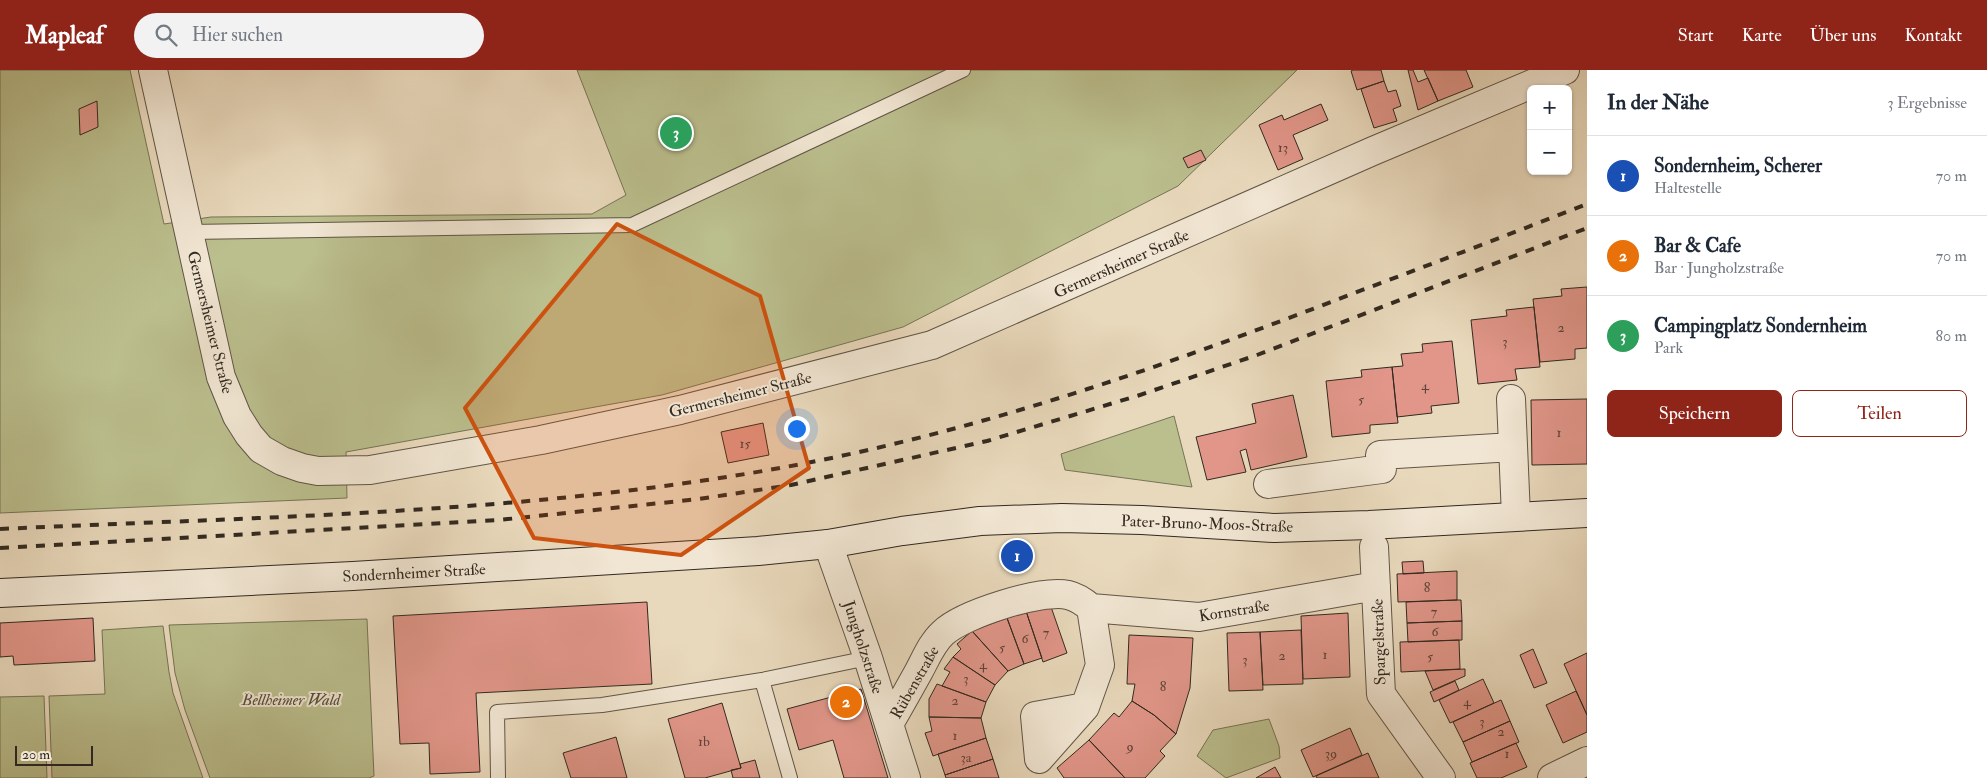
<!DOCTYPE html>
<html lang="de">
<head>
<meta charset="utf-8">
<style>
	:root { --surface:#fff; --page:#f2f2f3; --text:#1f2937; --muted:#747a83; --line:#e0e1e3; --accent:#8f2418 }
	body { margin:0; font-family:"IM FELL Double Pica",serif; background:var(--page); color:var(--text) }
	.controls { position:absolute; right:15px; top:15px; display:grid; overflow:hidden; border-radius:8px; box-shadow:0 1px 4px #0004 }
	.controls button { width:45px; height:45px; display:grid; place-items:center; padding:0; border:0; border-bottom:1px solid var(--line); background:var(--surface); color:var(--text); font:25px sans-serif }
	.scale { position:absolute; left:15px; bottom:12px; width:78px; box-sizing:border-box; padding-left:5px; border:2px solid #322920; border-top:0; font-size:14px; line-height:18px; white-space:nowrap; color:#322920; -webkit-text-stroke:4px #f1e6d3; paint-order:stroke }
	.you { position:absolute; left:796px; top:358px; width:18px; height:18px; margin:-12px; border:4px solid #fff; border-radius:50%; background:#1a73e8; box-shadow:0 0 0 8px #1a73e833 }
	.badge { display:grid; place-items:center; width:32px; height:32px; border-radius:50%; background:var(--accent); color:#fff; font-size:16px; font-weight:700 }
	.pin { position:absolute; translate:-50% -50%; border:2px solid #fff; box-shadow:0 1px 5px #0006 }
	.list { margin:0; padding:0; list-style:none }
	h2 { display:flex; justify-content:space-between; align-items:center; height:65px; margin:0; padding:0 20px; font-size:21px }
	h2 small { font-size:16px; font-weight:400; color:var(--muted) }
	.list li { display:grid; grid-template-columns:32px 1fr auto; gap:15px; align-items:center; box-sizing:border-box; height:80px; padding:0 20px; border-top:1px solid var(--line) }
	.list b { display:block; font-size:19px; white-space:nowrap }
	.list p { margin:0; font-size:16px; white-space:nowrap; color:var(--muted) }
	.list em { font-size:16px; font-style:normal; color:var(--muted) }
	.actions { display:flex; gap:10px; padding:15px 20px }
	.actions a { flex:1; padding:11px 0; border:1px solid var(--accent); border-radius:8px; text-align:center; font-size:18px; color:var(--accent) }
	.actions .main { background:var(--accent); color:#fff }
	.icon { flex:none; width:28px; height:28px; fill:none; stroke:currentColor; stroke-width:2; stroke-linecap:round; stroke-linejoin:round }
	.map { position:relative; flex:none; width:1587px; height:708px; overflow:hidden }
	header { display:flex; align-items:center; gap:30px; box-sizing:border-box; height:70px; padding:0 25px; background:var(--accent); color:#fff }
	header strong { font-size:24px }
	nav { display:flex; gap:28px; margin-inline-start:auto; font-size:18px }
	.search { width:350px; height:45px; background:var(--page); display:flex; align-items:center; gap:12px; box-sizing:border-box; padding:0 18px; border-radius:28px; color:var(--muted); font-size:19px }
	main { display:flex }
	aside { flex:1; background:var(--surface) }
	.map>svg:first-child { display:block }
</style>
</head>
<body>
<header>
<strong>Mapleaf</strong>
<div class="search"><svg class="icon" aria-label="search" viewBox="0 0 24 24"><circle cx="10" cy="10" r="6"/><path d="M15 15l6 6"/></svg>Hier suchen</div>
<nav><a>Start</a><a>Karte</a><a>Über uns</a><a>Kontakt</a></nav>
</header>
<main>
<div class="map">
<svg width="1587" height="708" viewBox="0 0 1587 708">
	<rect width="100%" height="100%" fill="#e9d9bc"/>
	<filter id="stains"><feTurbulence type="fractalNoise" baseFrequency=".004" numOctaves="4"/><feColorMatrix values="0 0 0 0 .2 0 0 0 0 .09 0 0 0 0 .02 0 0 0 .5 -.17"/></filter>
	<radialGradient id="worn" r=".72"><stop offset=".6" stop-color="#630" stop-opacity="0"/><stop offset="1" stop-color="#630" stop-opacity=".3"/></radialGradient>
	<path fill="#bbbe8d" stroke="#767456" d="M 0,0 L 130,0 L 164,154 L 211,147 L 592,144 L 626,125 L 577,0 L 1297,0 L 1178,116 L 903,257 L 662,325 L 346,382 L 347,428 L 0,443 Z
		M 1174,346 L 1192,417 L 1065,400 L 1061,384 Z
		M 367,549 L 374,706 L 369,708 L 210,708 L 185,640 L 175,603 L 169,555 Z
		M 163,556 L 169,602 L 173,623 L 203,708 L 52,708 L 49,626 L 105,624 L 102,560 Z
		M 44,626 L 47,708 L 0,708 L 0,627 Z
		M 1269,649 L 1279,676 L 1280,688 L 1226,708 L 1197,686 L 1213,660 Z"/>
	<path fill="#e19689" stroke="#322920" d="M 1353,0 L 1381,0 L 1384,11 L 1357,20 L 1351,1 Z
		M 1408,0 L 1413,0 L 1418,12 L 1428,8 L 1438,31 L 1418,40 Z
		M 1424,0 L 1466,0 L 1473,17 L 1438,31 Z
		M 1384,11 L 1388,22 L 1396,20 L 1401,36 L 1393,39 L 1397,51 L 1374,58 L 1361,19 Z
		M 97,31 L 98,57 L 80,65 L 79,39 Z
		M 1321,34 L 1328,50 L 1293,65 L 1303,89 L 1278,100 L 1259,55 L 1282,45 L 1284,50 Z
		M 1201,80 L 1206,90 L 1188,98 L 1183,88 Z
		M 1587,217 L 1587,278 L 1575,279 L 1575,289 L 1540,292 L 1533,229 L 1562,226 L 1561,219 Z
		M 1534,237 L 1540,297 L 1515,299 L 1517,310 L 1478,314 L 1471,250 L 1507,246 L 1506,240 Z
		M 1452,271 L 1459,333 L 1431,336 L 1432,343 L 1397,347 L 1392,297 L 1403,296 L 1401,284 L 1423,282 L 1422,274 Z
		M 1392,297 L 1398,353 L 1370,355 L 1370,363 L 1332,367 L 1326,311 L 1362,307 L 1361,300 Z
		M 1293,325 L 1307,387 L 1251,400 L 1246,379 L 1240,381 L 1246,402 L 1207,410 L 1196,367 L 1256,353 L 1252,334 Z
		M 1587,329 L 1587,394 L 1532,395 L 1531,330 Z
		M 763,353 L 769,385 L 728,393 L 721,362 Z
		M 1423,491 L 1424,503 L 1403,504 L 1402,492 Z
		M 1457,501 L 1457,530 L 1398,532 L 1397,504 Z
		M 1457,530 L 1461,530 L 1462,551 L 1407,553 L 1406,532 Z
		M 647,532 L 652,614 L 476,623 L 480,702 L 430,704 L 429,673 L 400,674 L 393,546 Z
		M 1050,534 L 1067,583 L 1043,592 L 1026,541 Z
		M 1026,541 L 1042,588 L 1024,594 L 1007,548 Z
		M 1348,543 L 1350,607 L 1303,609 L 1301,546 Z
		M 93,548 L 95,591 L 14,595 L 13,586 L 0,587 L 0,553 Z
		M 1007,548 L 1024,594 L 1008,601 L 972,561 Z
		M 1462,551 L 1462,570 L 1408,572 L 1407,553 Z
		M 1301,560 L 1303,614 L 1263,615 L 1260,562 Z
		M 972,561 L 1008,601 L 995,615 L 953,587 L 961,579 L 957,574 Z
		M 1260,562 L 1263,620 L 1229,621 L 1227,563 Z
		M 1129,565 L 1193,568 L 1190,618 L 1176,664 L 1154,645 L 1132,631 L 1135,614 L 1127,614 Z
		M 1459,570 L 1460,599 L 1401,602 L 1400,572 Z
		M 1533,579 L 1547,613 L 1534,618 L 1520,585 Z
		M 1587,583 L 1587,645 L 1564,594 Z
		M 953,587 L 995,615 L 986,632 L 942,616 L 950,602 L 944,599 Z
		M 1465,599 L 1465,606 L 1433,620 L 1425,601 Z
		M 1483,609 L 1494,633 L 1450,653 L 1439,630 Z
		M 1455,611 L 1459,620 L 1434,632 L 1430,622 Z
		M 937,614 L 986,632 L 981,648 L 929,647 L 929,629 Z
		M 861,619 L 888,708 L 844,708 L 833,670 L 799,680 L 787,639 Z
		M 1576,621 L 1587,645 L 1587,662 L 1563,673 L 1546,635 Z
		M 1501,630 L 1510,651 L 1463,672 L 1453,652 Z
		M 1132,631 L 1154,645 L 1176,664 L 1160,681 L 1165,686 L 1145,708 L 1125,708 L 1089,670 L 1114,643 L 1119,647 Z
		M 722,633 L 741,698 L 705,708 L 685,708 L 668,649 Z
		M 929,647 L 981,648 L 986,668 L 933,686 L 925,663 L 932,661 Z
		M 1510,651 L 1519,672 L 1472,692 L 1463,672 Z
		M 1350,658 L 1362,685 L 1313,707 L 1301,680 Z
		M 616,667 L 627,708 L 571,708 L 563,683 Z
		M 986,668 L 993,689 L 945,705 L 938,684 Z
		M 1089,670 L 1125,708 L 1064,708 L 1057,698 Z
		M 1516,673 L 1527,697 L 1501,708 L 1477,708 L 1470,693 Z
		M 1368,683 L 1379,708 L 1317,708 L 1316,706 Z
		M 993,689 L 999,708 L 946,708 L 945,705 Z
		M 755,690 L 760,708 L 733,708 L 731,700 L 741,698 L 740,694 Z
		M 1275,697 L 1281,708 L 1256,708 Z"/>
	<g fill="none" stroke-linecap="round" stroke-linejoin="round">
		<defs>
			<path id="lane" d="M 189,162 L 632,155 L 963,0
				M 762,610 L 790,708
				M 498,707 L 497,642 L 602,635 L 762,610 L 868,588"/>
			<path id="street" d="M 153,0 L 221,307 L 237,346 L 249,365 L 261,379 L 282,391 L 302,398 L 318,401 L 370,400 L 541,370 L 680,340 L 932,275 L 1373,81 L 1565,0
				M 1511,329 L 1516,446
				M 1268,414 L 1382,399 L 1380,385 L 1513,377
				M 828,474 L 868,588 L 906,708
				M 1374,477 L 1381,624 L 1441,708
				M 1091,538 L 1199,547 L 1376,516
				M 889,654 C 899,637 909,619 919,601 C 926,588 932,573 943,563 C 963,544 1041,519 1068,525 C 1077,527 1084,532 1091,538 L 1100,595 L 1085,637 L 1035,646 L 1039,689 L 1085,637
				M 1552,708 L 1587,691"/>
			<path id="secondary" d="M 0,523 L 353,506 L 758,481 L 828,474 L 902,461 L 980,451 L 1062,448 L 1142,450 L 1274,458 L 1369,455 L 1587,443"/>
		</defs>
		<use href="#lane" stroke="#605547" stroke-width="16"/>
		<use href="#street" stroke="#605547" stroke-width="30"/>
		<use href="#secondary" stroke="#322920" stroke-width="30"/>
		<use href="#lane" stroke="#f1e6d3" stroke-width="14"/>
		<use href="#street" stroke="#f1e6d3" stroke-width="28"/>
		<use href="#secondary" stroke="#f1e6d3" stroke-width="28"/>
		<path stroke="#322920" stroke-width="4" stroke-dasharray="9 9" stroke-linecap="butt" d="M 0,459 C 273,446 549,444 817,391 C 1000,354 1176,292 1349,225 C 1429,195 1508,165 1587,134
			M 0,478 L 499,450 L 699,429 L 791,415 L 987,371 L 1140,325 L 1257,285 L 1587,158"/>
	</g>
	<path fill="#cd520f" fill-opacity="0.2" stroke="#cd520f" stroke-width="4" stroke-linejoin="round" d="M 617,154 L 760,226 L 809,398 L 681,485 L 534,468 L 465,338 Z"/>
	<g text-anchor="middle" stroke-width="4" stroke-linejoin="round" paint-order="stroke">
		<g font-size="14" fill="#5e443a">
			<text x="1283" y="82">13</text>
			<text x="1561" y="262">2</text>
			<text x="1505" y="276">3</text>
			<text x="1425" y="320">4</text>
			<text x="1361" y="334">5</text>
			<text x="1559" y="367">1</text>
			<text x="745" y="378">15</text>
			<text x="1427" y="522">8</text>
			<text x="1434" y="546">7</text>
			<text x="1435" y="566">6</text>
			<text x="1046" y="567">7</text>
			<text x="1025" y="573">6</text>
			<text x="1002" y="582">5</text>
			<text x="1325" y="589">1</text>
			<text x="1282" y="590">2</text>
			<text x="1430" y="591">5</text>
			<text x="1245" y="594">3</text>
			<text x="983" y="599">4</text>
			<text x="966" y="613">3</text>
			<text x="1163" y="621">8</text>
			<text x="955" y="635">2</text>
			<text x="1467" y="636">4</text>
			<text x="1482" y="656">3</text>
			<text x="1501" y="666">2</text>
			<text x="955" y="670">1</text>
			<text x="704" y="676">1b</text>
			<text x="1130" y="681">9</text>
			<text x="1331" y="688">39</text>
			<text x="1507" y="688">1</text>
			<text x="966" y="692">3a</text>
		</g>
		<g font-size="16" fill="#322920" stroke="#f1e6d3">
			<text transform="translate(1121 193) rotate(-24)" y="6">Germersheimer Straße</text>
			<text transform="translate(211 252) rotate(76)" y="6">Germersheimer Straße</text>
			<text transform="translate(740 324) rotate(-14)" y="6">Germersheimer Straße</text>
			<text transform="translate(1207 453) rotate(2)" y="6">Pater-Bruno-Moos-Straße</text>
			<text transform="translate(414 502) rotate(-3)" y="6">Sondernheimer Straße</text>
			<text transform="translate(1234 540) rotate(-9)" y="6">Kornstraße</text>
			<text transform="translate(1378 572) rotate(-92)" y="6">Spargelstraße</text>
			<text transform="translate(864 577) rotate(72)" y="6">Jungholzstraße</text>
			<text transform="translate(914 612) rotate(-60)" y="6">Rübenstraße</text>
		</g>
		<g font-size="16" font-style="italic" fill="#544e3b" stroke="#f1e6d3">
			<text x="291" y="635">Bellheimer Wald</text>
		</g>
	</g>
	<rect width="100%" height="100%" filter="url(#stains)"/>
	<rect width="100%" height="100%" fill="url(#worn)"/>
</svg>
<div class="controls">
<button>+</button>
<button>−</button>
</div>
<div class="scale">20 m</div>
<div class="you"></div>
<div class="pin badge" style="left:1017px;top:486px;background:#1a4fb4">1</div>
<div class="pin badge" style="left:846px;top:632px;background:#e8710a">2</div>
<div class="pin badge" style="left:676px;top:63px;background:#2e9e5b">3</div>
</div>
<aside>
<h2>In der Nähe<small>3 Ergebnisse</small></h2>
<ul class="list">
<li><span class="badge" style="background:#1a4fb4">1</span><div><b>Sondernheim, Scherer</b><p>Haltestelle</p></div><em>70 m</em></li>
<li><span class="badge" style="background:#e8710a">2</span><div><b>Bar &amp; Cafe</b><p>Bar · Jungholzstraße</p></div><em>70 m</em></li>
<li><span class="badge" style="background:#2e9e5b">3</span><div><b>Campingplatz Sondernheim</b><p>Park</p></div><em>80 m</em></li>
</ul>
<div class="actions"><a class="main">Speichern</a><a>Teilen</a></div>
</aside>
</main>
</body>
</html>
